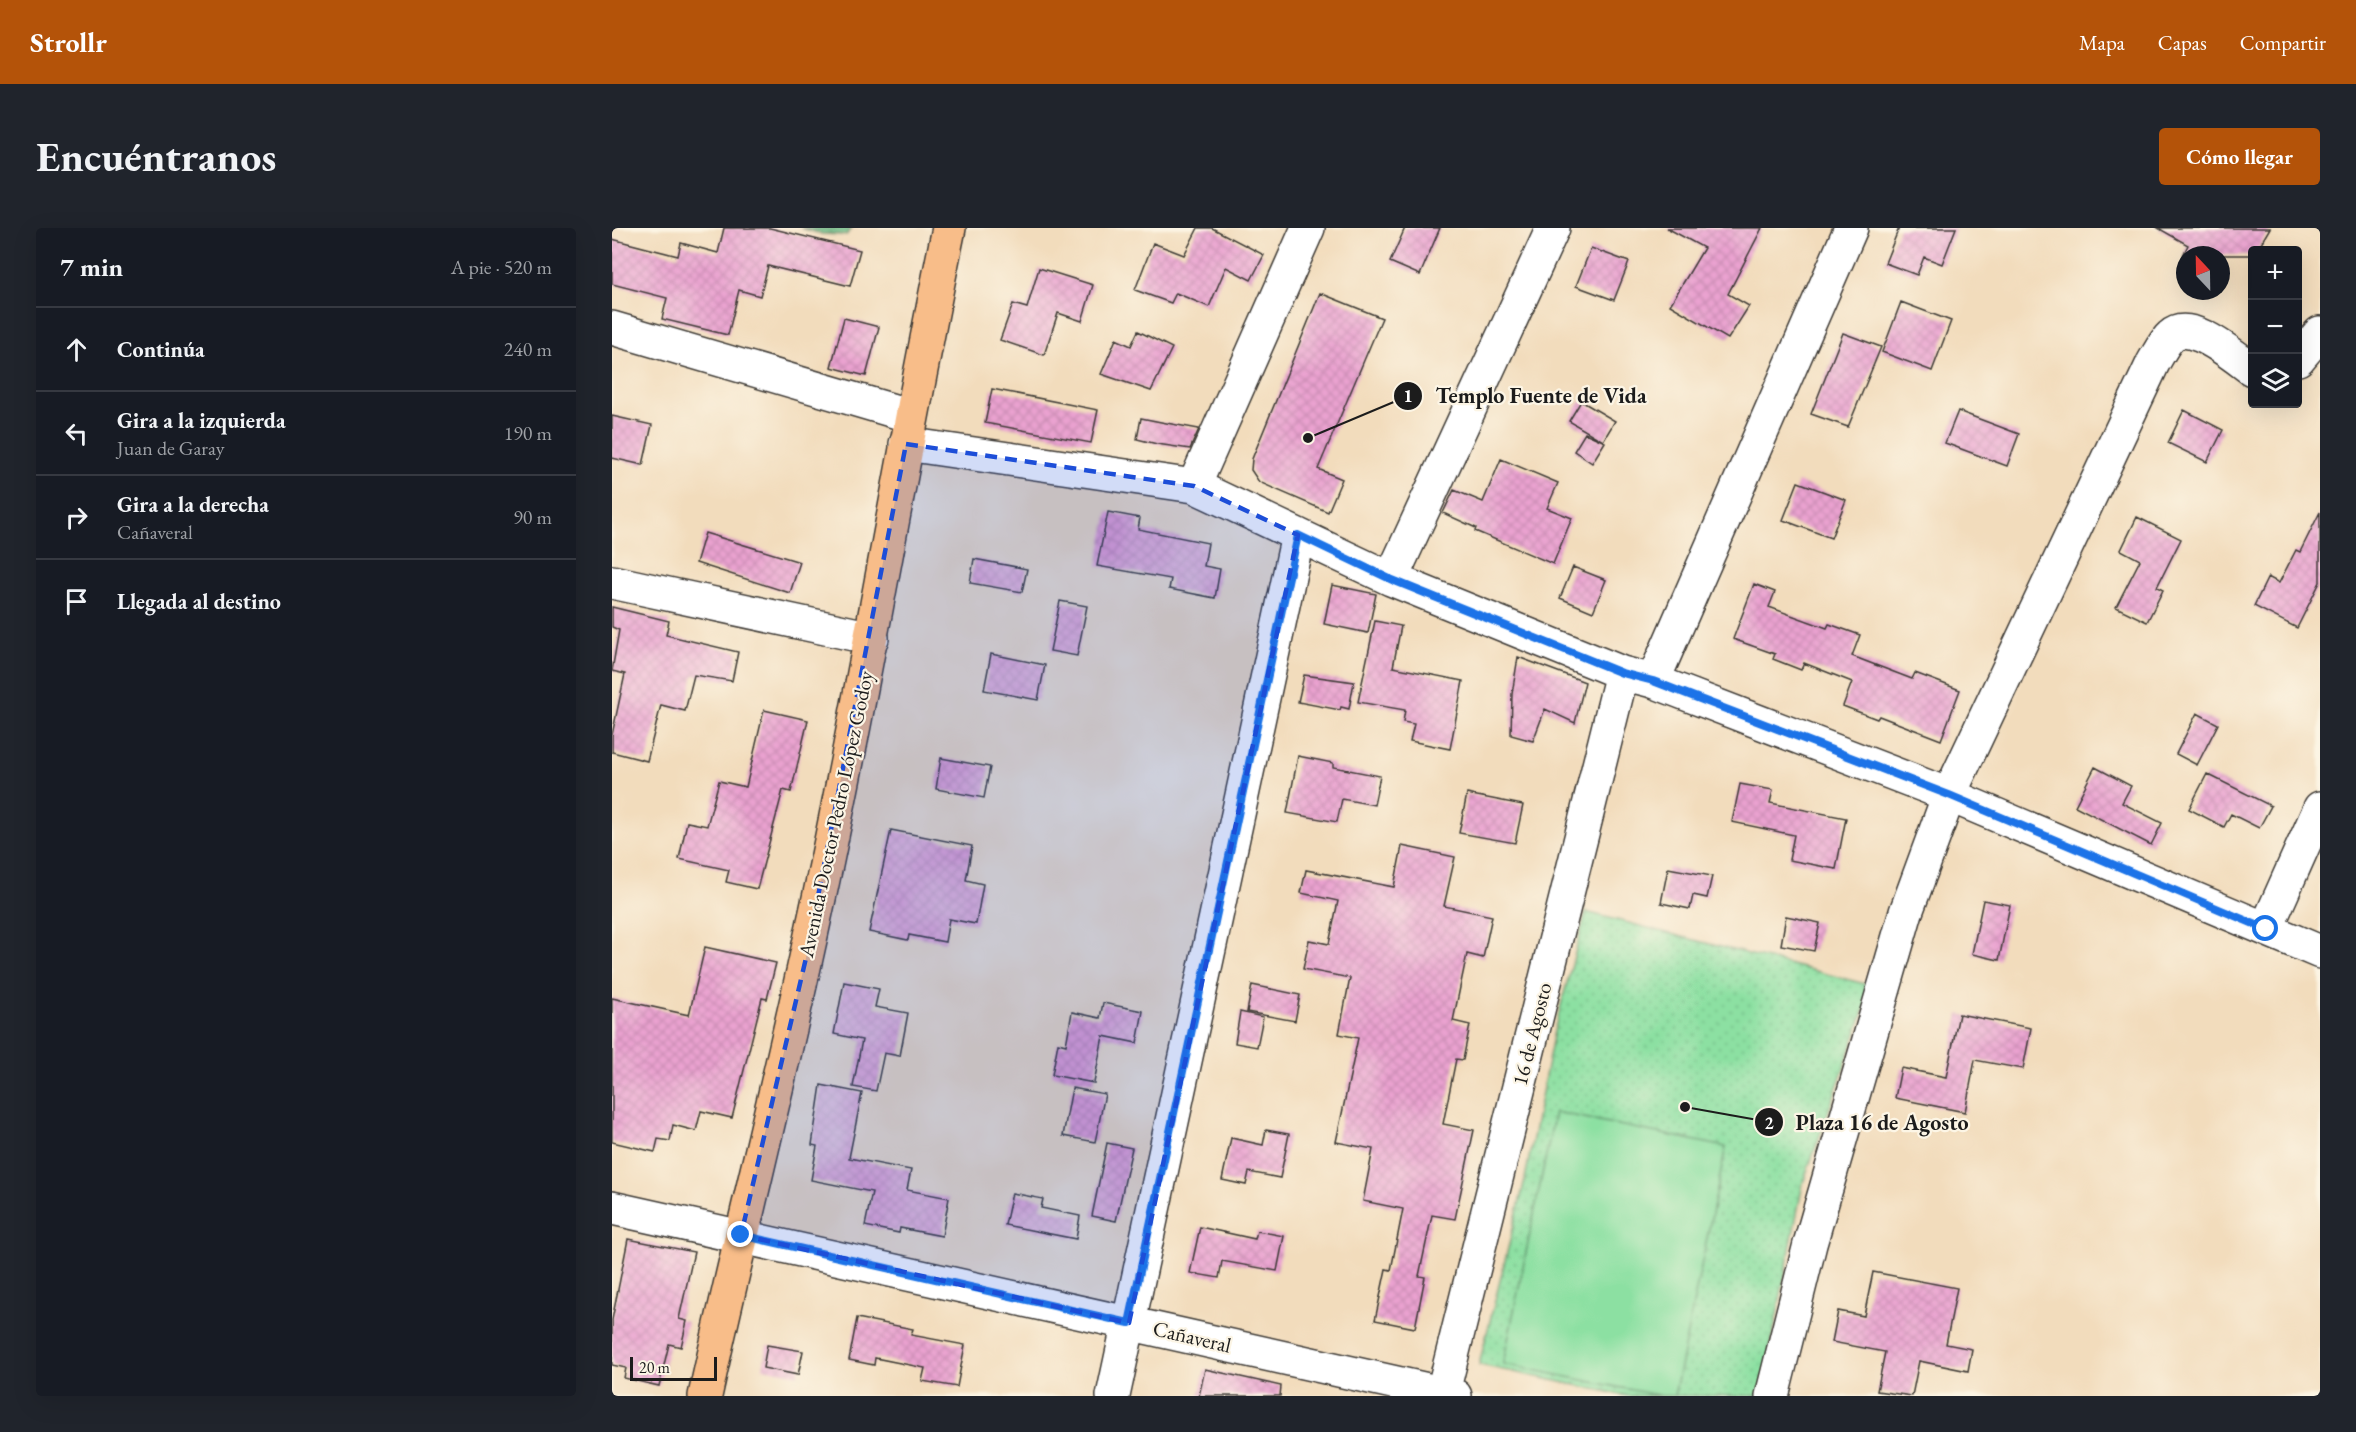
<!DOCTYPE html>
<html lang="es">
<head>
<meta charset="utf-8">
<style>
	:root { --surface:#171b24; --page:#20242c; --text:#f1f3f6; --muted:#9ea1a6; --line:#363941; --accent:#b45309 }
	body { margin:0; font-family:"EB Garamond",serif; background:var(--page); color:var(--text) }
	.controls { position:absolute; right:18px; top:18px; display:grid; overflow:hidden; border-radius:6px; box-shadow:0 6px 24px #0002 }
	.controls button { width:54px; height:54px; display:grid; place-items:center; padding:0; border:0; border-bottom:2px solid var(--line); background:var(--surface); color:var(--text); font:30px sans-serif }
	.compass { position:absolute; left:1564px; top:18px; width:54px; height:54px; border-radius:50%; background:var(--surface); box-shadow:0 6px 24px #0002; rotate:338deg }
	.scale { position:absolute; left:18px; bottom:15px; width:87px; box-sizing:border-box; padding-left:6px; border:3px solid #1c1c1c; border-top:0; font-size:16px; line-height:21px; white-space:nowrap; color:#1c1c1c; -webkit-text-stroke:4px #fcf5e5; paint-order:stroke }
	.stop { position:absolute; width:18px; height:18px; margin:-14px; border:4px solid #1a73e8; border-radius:50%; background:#fff }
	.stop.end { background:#1a73e8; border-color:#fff; box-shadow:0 2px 6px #0008 }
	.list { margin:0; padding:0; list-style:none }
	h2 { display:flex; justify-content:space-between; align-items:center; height:78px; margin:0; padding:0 24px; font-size:26px }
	h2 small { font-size:20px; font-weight:400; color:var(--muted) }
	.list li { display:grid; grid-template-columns:39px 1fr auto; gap:18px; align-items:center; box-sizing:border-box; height:84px; padding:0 24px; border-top:2px solid var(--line) }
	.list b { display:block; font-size:22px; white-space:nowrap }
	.list p { margin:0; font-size:20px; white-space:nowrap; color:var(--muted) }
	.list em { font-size:20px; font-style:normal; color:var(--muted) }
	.icon { flex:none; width:33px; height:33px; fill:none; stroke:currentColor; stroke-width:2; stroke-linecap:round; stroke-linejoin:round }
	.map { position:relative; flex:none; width:1708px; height:1168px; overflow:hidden; border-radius:6px }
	header { display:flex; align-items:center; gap:36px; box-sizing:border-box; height:84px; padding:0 30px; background:var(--accent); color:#fff }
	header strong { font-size:28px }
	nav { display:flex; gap:33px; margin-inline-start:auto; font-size:21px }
	.intro { display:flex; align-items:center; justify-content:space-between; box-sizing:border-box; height:144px; padding:0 36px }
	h1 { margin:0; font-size:42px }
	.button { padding:15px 27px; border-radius:6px; background:var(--accent); color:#fff; font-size:21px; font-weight:700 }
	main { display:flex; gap:36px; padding:0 36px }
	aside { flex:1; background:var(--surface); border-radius:6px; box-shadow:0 6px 24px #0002 }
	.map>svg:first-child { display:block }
</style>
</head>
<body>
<header>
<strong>Strollr</strong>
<nav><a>Mapa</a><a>Capas</a><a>Compartir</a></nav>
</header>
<div class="intro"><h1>Encuéntranos</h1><a class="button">Cómo llegar</a></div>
<main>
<aside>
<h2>7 min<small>A pie · 520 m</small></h2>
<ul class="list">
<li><svg class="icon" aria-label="ahead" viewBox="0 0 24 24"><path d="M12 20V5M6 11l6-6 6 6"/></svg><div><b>Continúa</b></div><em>240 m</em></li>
<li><svg class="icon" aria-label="left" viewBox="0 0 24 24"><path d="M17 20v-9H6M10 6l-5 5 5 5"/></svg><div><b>Gira a la izquierda</b><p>Juan de Garay</p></div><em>190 m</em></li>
<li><svg class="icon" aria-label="right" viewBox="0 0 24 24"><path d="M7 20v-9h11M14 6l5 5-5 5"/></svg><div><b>Gira a la derecha</b><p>Cañaveral</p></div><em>90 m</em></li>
<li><svg class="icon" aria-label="arrive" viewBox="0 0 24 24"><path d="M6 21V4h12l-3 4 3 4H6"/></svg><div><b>Llegada al destino</b></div></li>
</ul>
</aside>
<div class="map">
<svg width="1708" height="1168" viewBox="0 0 1708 1168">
	<defs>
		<pattern id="grass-dots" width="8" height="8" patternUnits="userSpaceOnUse" patternTransform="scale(1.5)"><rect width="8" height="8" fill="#8ce0a2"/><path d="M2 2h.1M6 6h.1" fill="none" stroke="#78c08b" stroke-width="1.8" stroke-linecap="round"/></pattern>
		<pattern id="forest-crowns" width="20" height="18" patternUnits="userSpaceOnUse" patternTransform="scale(1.5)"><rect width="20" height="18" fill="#71be88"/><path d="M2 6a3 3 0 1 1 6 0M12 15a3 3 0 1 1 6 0" fill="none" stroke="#5c9a6e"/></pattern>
		<pattern id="building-cross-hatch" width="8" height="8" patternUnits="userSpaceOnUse" patternTransform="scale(1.5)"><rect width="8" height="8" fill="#eaa2d0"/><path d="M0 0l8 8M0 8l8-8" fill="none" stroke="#c88bb2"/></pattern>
	</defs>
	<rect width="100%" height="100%" fill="#fcf5e5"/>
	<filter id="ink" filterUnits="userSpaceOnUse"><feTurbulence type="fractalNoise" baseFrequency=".0167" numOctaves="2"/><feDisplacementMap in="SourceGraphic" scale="12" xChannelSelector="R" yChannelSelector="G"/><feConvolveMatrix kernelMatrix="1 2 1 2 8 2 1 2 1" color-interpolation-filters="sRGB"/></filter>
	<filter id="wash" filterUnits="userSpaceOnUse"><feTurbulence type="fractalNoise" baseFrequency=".008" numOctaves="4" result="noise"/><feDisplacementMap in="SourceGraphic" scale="24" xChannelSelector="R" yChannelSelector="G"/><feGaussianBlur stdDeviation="1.35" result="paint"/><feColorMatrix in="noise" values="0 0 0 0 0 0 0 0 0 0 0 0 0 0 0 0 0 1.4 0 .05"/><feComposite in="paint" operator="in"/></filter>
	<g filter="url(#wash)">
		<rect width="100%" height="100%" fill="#f2dcbc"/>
		<path fill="url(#grass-dots)" stroke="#547e5f" stroke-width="1.5" d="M 974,684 L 1261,758 L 1191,955 L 1149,1168 L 1016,1168 L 867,1137 L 912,956 L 942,803 Z"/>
		<path fill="url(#forest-crowns)" stroke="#466d52" stroke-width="1.5" d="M 189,0 L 240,0 L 234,7 L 210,6 Z"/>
		<path fill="#8ce0a2" stroke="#547e5f" stroke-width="1.5" d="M 943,884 L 1114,919 L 1062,1168 L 1050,1168 L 891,1136 Z"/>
		<g id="blocks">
			<path fill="url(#building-cross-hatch)" d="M 112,0 L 158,0 L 248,22 L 238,58 L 156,38 L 148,68 L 127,62 L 116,107 L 50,91 L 55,70 L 0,56 L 0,11 L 66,28 L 69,15 L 106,25 Z
				M 586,0 L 600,0 L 652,27 L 639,52 L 614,39 L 597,79 L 564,65 L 559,75 L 523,62 L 541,15 L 572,27 Z
				M 793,0 L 828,0 L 808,47 L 778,34 Z
				M 1055,0 L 1150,0 L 1116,66 L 1137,78 L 1116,111 L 1058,77 L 1092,20 Z
				M 1287,0 L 1344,0 L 1330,36 L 1312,29 L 1305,47 L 1273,35 Z
				M 1546,0 L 1658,0 L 1645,22 L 1641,22 L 1641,27 L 1571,27 L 1576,17 Z
				M 979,20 L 1017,34 L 1002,72 L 964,58 Z
				M 427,40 L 481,57 L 470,93 L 446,85 L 432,127 L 388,112 L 401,76 L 415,80 Z
				M 708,65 L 770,90 L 706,241 L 730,251 L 716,284 L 647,254 L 639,242 L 640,231 Z
				M 1289,74 L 1339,93 L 1320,143 L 1270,124 Z
				M 232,90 L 267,99 L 254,148 L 219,139 Z
				M 526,103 L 560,120 L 539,163 L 489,146 L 504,111 L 519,118 Z
				M 1231,105 L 1269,119 L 1236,199 L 1199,186 Z
				M 380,161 L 486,182 L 479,215 L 373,195 Z
				M 969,173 L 1003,193 L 991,213 L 957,193 Z
				M 1572,182 L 1611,202 L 1595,234 L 1556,215 Z
				M 1346,183 L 1407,206 L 1395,238 L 1333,215 Z
				M 0,188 L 40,197 L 31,237 L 0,230 Z
				M 529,190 L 549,194 L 587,201 L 578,221 L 545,216 L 525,211 Z
				M 973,205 L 993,214 L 980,235 L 962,223 Z
				M 889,231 L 946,255 L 935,280 L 960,290 L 941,336 L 863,303 L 864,300 L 831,285 L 842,262 L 871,274 Z
				M 1186,254 L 1234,272 L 1219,310 L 1171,292 Z
				M 496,284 L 528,290 L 526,301 L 596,315 L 592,338 L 608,341 L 603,370 L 557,361 L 559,351 L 485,338 Z
				M 1708,284 L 1708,354 L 1685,400 L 1642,378 L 1656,349 L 1667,355 L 1684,322 L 1688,324 Z
				M 1525,289 L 1569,311 L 1545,359 L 1551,362 L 1535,394 L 1504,379 L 1528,332 L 1509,322 Z
				M 93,305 L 188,334 L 178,365 L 84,335 Z
				M 362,331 L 415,341 L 410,364 L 358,355 Z
				M 961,339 L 994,352 L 981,384 L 948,370 Z
				M 1142,356 L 1163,364 L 1157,379 L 1215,400 L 1217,396 L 1248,407 L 1240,428 L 1300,451 L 1303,445 L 1348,462 L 1329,512 L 1267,488 L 1265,491 L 1231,478 L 1240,454 L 1192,435 L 1189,442 L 1161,431 L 1163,426 L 1121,411 Z
				M 720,357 L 764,366 L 756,405 L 712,396 Z
				M 448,373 L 475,378 L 465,428 L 438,423 Z
				M 0,379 L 57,393 L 54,407 L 126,424 L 120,453 L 82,447 L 73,483 L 49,477 L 35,533 L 0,524 L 0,507 L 13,446 L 0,443 L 7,402 L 0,399 Z
				M 763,393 L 789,398 L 781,439 L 851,453 L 838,521 L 798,513 L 802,496 L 791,494 L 793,482 L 746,474 Z
				M 379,426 L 433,437 L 426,472 L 372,462 Z
				M 906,429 L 973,454 L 963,495 L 933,481 L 921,513 L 899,507 L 900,466 Z
				M 692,447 L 742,454 L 737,481 L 729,479 L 728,482 L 686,474 Z
				M 152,482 L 196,492 L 179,564 L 171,562 L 145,661 L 114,654 L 117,642 L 67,631 L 75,594 L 95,598 L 107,553 L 134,559 Z
				M 1585,485 L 1606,496 L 1585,537 L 1564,526 Z
				M 686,528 L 721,535 L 721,539 L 768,548 L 762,577 L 730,571 L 725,594 L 675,585 Z
				M 329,530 L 378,539 L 372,570 L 324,561 Z
				M 1483,539 L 1519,558 L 1510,575 L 1550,595 L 1539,617 L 1463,578 Z
				M 1595,546 L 1659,578 L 1647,600 L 1619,586 L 1612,599 L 1577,581 Z
				M 1128,556 L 1161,562 L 1158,575 L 1234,590 L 1224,641 L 1177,632 L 1182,607 L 1120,594 Z
				M 855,566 L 911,577 L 903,615 L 847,605 Z
				M 279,602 L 360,618 L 354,652 L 371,656 L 364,696 L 337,691 L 333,714 L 297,707 L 296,712 L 257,704 Z
				M 790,618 L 843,629 L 832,678 L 880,688 L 871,730 L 855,726 L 841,793 L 858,797 L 851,832 L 844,831 L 831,896 L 862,902 L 843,991 L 820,987 L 807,1048 L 813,1049 L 803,1100 L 763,1092 L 774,1041 L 779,1042 L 791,981 L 751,973 L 761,921 L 724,914 L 746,810 L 727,806 L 738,750 L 691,741 L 697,712 L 717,716 L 726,673 L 689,665 L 694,642 L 782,659 Z
				M 1056,640 L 1100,648 L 1095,670 L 1081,667 L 1078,681 L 1049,675 Z
				M 1371,672 L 1398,677 L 1387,732 L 1360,726 Z
				M 1174,688 L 1208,695 L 1202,723 L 1169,717 Z
				M 93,719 L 164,735 L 155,771 L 150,770 L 120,890 L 89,883 L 84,903 L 61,897 L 58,913 L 46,911 L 43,924 L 0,914 L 0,770 L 77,787 Z
				M 232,754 L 267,761 L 263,779 L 296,785 L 288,828 L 272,825 L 264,863 L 241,859 L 250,812 L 222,806 Z
				M 640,757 L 688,767 L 683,793 L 635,784 Z
				M 491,775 L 531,783 L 525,815 L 491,808 L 482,855 L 440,847 L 446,815 L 454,817 L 460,784 L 488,790 Z
				M 628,784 L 651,789 L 645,819 L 623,815 Z
				M 1347,786 L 1419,800 L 1411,841 L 1363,832 L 1353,884 L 1283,870 L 1289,840 L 1334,849 Z
				M 209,857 L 250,865 L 237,930 L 299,942 L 295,962 L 337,970 L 330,1008 L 288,1000 L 287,1005 L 253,998 L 260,964 L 199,952 L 205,918 L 200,917 Z
				M 460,860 L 493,866 L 483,914 L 451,908 Z
				M 654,902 L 677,906 L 668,950 L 637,944 L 634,957 L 610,952 L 619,910 L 651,917 Z
				M 495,915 L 520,920 L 504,993 L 480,988 Z
				M 400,965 L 431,971 L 429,980 L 468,988 L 464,1011 L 393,997 Z
				M 588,999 L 643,1011 L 645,1003 L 672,1008 L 665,1043 L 610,1033 L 607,1050 L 578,1045 Z
				M 16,1011 L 82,1024 L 67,1091 L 75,1093 L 69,1119 L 57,1116 L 47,1158 L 12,1150 L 14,1140 L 0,1137 L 0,1092 Z
				M 1261,1044 L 1345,1060 L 1334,1116 L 1360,1121 L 1356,1143 L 1307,1133 L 1300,1168 L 1265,1163 L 1273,1124 L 1220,1114 L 1226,1083 L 1252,1088 Z
				M 245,1090 L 301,1101 L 299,1107 L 353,1117 L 345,1159 L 310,1153 L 313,1140 L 263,1130 L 262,1137 L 237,1132 Z
				M 155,1117 L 191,1123 L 186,1147 L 151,1140 Z
				M 593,1141 L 669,1158 L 668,1168 L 587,1168 Z"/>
		</g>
	</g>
	<g filter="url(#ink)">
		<use href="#blocks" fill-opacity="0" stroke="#3c3934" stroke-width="1.5"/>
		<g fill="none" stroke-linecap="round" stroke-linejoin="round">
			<defs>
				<path id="street" d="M 0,100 L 299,188
					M 1686,131 L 1708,105
					M 294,216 L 582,258 L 779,351 L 1010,445 L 1041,453 L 1337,567 L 1708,724
					M 582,258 L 696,0
					M 779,351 L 941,0
					M 0,354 L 260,410
					M 1041,453 L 1239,0
					M 1654,701 L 1708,580
					M 0,980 L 843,1168
					M 501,1168 L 686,307
					M 830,1168 L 1010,445
					M 1160,1168 L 1198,1016 L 1294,684 L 1337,567 L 1541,135 C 1546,127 1552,114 1559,108 C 1578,90 1623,129 1640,141"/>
				<path id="primary" d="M 93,1168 C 125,1022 162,876 194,730 C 248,488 287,243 337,0"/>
			</defs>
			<use href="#street" stroke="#3c3934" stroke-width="36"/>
			<use href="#primary" stroke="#3c3934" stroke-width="36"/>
			<use href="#street" stroke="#fff" stroke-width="33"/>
			<use href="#primary" stroke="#f8bd89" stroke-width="33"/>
		</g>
	</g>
	<g fill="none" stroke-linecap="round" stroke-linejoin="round" filter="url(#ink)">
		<path stroke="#1a73e8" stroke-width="8" d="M 129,1007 L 517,1095 L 686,307 L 778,351 L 1010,445 L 1041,453 L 1337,567 L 1654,701"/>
	</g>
	<path fill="#1d4ed8" fill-opacity="0.2" stroke="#1d4ed8" stroke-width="4.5" stroke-dasharray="12 8" stroke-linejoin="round" d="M 294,216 L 582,258 L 686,307 L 517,1095 L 129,1007 L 194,730 Z"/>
	<g text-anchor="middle" stroke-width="4.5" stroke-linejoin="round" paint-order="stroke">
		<g font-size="21" fill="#1c1c1c" stroke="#fcf5e5">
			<text transform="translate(224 586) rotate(-78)" y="7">Avenida Doctor Pedro López Godoy</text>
			<text transform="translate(920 806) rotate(-76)" y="7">16 de Agosto</text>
			<text transform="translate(580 1109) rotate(13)" y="7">Cañaveral</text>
		</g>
	</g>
	<path fill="none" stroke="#1c1c1c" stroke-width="2" d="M696 210L796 168M1073 879L1157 894"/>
	<g fill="#1c1c1c" stroke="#fcf5e5" stroke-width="2">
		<circle cx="696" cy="210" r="6"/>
		<circle cx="1073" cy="879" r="6"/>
		<circle cx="796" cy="168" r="15"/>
		<circle cx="1157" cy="894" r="15"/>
	</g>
	<g font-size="18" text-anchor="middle" font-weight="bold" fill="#fff">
		<text x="796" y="174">1</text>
		<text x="1157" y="901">2</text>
	</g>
	<g font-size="22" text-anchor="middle" font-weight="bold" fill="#1c1c1c" stroke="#fcf5e5" stroke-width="4.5" stroke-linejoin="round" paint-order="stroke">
		<text x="929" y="175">Templo Fuente de Vida</text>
		<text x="1270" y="902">Plaza 16 de Agosto</text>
	</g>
</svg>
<div class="controls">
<button>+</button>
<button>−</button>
<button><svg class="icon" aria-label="layers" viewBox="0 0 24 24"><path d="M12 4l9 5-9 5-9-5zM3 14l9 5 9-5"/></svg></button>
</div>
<svg class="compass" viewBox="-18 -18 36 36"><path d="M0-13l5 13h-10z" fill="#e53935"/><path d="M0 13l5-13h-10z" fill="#9ea1a6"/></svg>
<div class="scale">20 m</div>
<div class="stop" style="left:1654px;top:701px"></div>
<div class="stop end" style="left:129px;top:1007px"></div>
</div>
</main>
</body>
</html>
